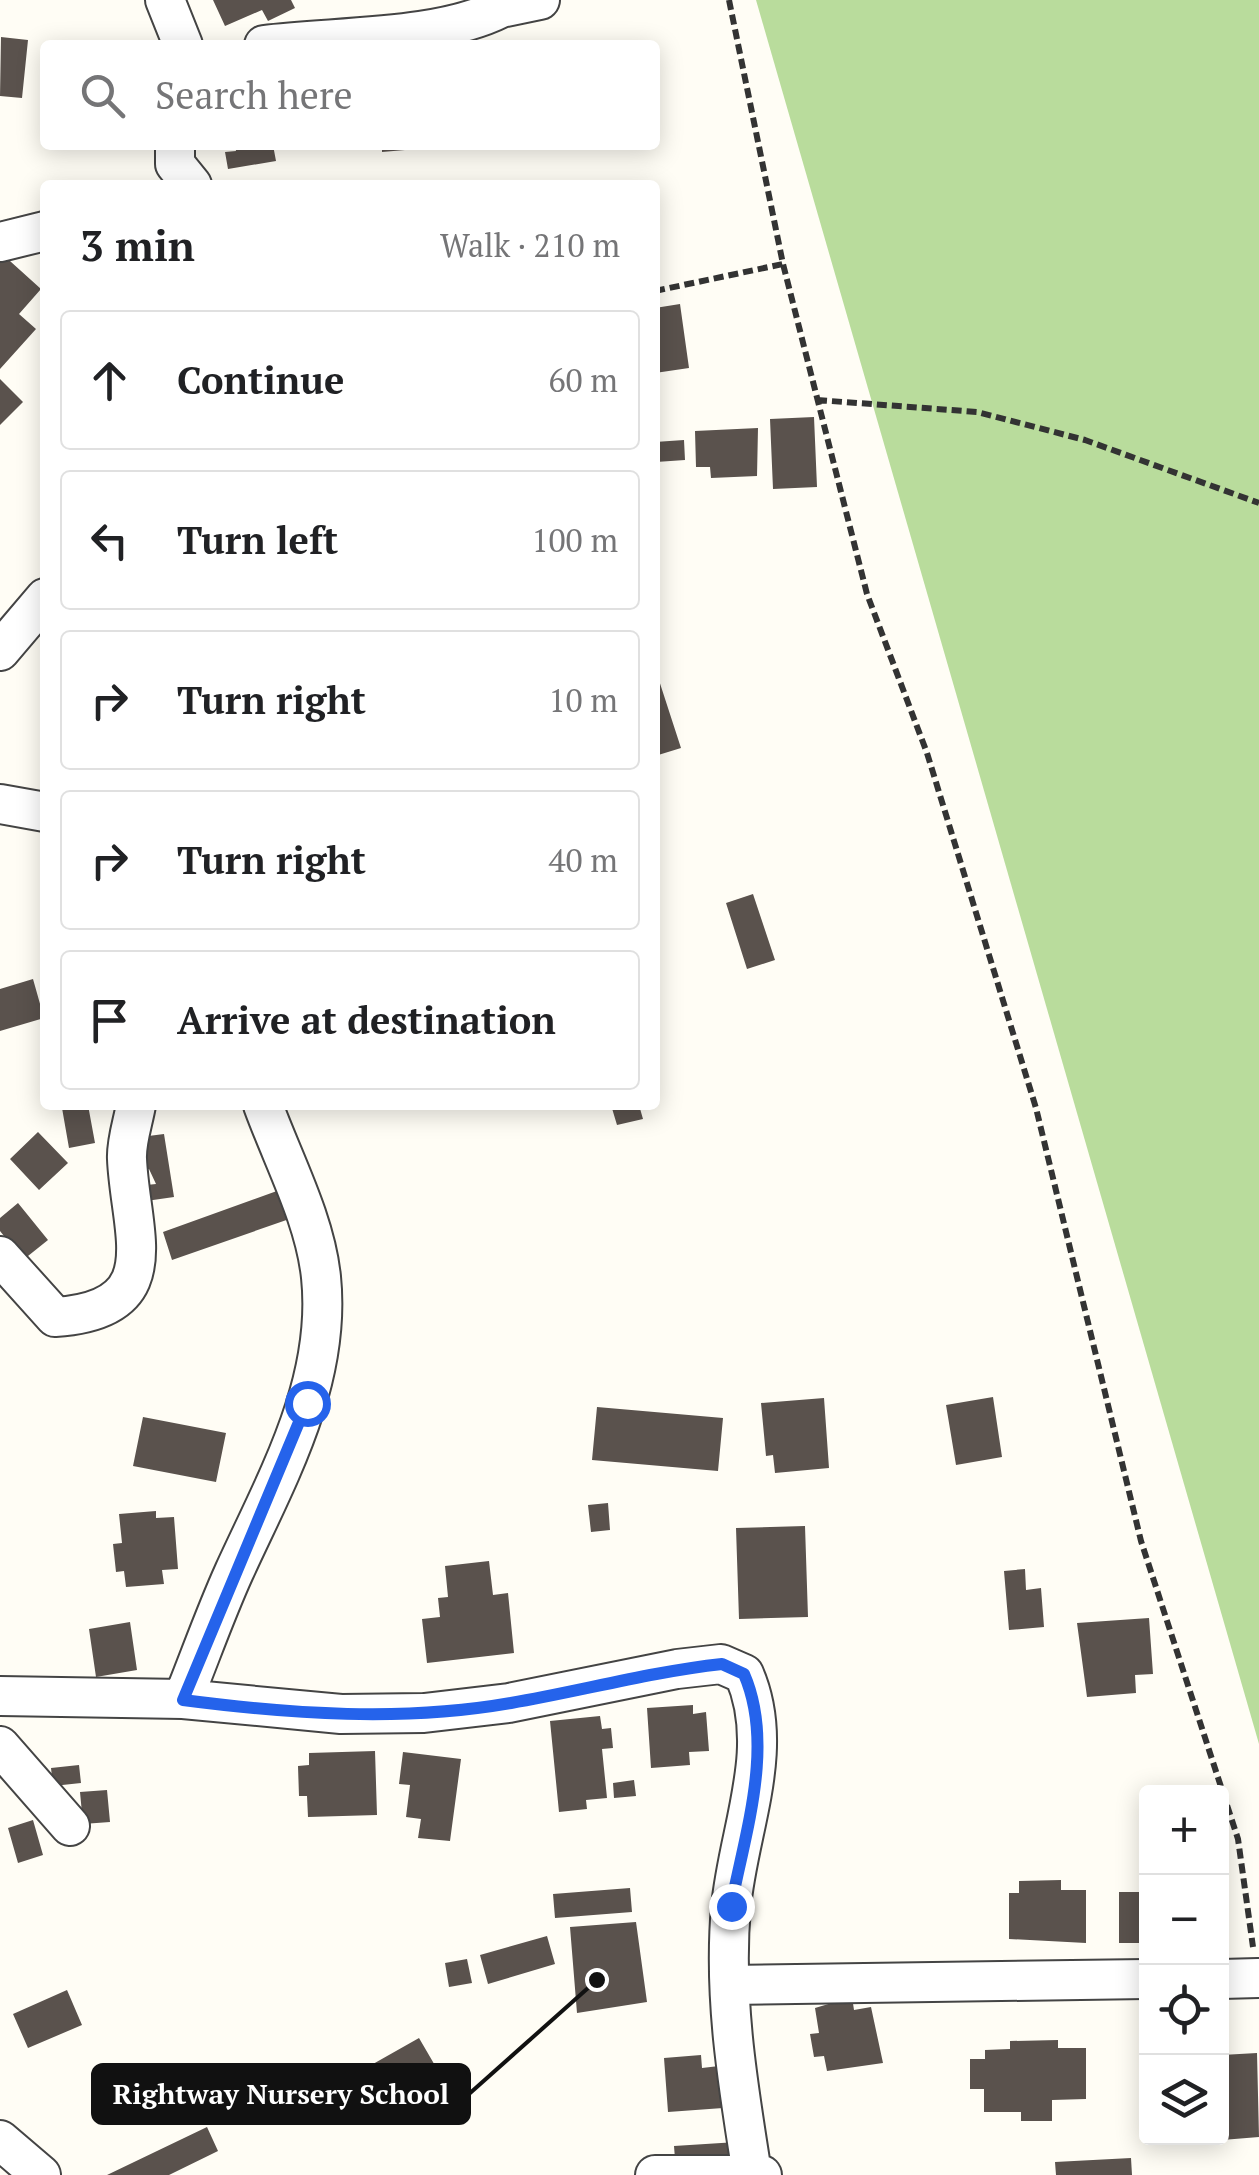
<!DOCTYPE html>
<html lang="en">
<head>
<meta charset="utf-8">
<style>
	:root { --surface:#fff; --page:#f2f2f2; --text:#202124; --muted:#757577; --line:#e0e0e0 }
	body { margin:0; font-family:"PT Serif",serif; background:var(--page); color:var(--text) }
	.controls { position:absolute; right:30px; bottom:30px; display:grid; overflow:hidden; border-radius:10px; box-shadow:0 5px 25px #0003 }
	.controls button { width:90px; height:90px; display:grid; place-items:center; padding:0; border:0; border-bottom:2px solid var(--line); background:var(--surface); color:var(--text); font:50px sans-serif }
	.stop { position:absolute; width:30px; height:30px; margin:-22px; border:8px solid #2563eb; border-radius:50%; background:#fff }
	.stop.end { background:#2563eb; border-color:#fff; box-shadow:0 2px 10px #0008 }
	.list { margin:0; padding:0; list-style:none }
	h2 { display:flex; justify-content:space-between; align-items:center; height:130px; margin:0; padding:0 40px; font-size:42px }
	h2 small { font-size:32px; font-weight:400; color:var(--muted) }
	.list li { display:grid; grid-template-columns:65px 1fr auto; gap:30px; align-items:center; box-sizing:border-box; height:140px; margin:0 20px 20px; padding:0 20px; border:2px solid var(--line); border-radius:10px }
	.list b { display:block; font-size:38px; white-space:nowrap }
	.list em { font-size:32px; font-style:normal; color:var(--muted) }
	.icon { flex:none; width:55px; height:55px; fill:none; stroke:currentColor; stroke-width:2; stroke-linecap:round; stroke-linejoin:round }
	.map { position:relative; flex:none; width:1259px; height:2175px; overflow:hidden }
	.search { position:absolute; background:var(--surface); box-shadow:0 5px 25px #0003; left:40px; top:40px; width:620px; height:110px; display:flex; align-items:center; gap:25px; box-sizing:border-box; padding:0 35px; border-radius:10px; color:var(--muted); font-size:38px }
	.panel { position:absolute; background:var(--surface); box-shadow:0 5px 25px #0003; left:40px; top:180px; width:620px; height:930px; border-radius:10px }
	.map>svg:first-child { display:block }
</style>
</head>
<body>
<div class="map">
<svg width="1259" height="2175" viewBox="0 0 1259 2175">
	<rect width="100%" height="100%" fill="#fffdf5"/>
	<path fill="#b9dc9c" d="M 756,0 L 1259,0 L 1259,1744 Z"/>
	<path fill="#5a524d" d="M 213,0 L 291,0 L 295,8 L 268,21 L 262,10 L 225,26 Z
		M 1,37 L 28,40 L 22,98 L 0,96 Z
		M 235,145 L 273,145 L 276,161 L 228,169 L 225,152 L 236,151 Z
		M 382,145 L 428,145 L 428,148 L 382,152 Z
		M 0,252 L 41,289 L 19,314 L 36,329 L 0,369 Z
		M 680,304 L 689,368 L 655,373 L 655,308 Z
		M 0,379 L 23,402 L 0,425 Z
		M 814,417 L 817,487 L 773,489 L 770,419 Z
		M 758,428 L 757,476 L 711,478 L 710,467 L 696,467 L 695,431 Z
		M 684,440 L 685,460 L 656,462 L 655,442 Z
		M 655,668 L 681,748 L 655,756 Z
		M 753,894 L 775,960 L 747,969 L 726,903 Z
		M 33,979 L 44,1018 L 0,1031 L 0,989 Z
		M 88,1105 L 95,1143 L 69,1148 L 62,1108 Z
		M 611,1105 L 639,1105 L 643,1119 L 617,1125 Z
		M 38,1132 L 68,1163 L 39,1190 L 10,1159 Z
		M 164,1134 L 174,1197 L 139,1202 L 137,1186 L 156,1184 L 149,1169 L 137,1171 L 133,1138 Z
		M 288,1187 L 298,1216 L 172,1260 L 163,1232 Z
		M 18,1203 L 48,1240 L 23,1260 L 0,1231 L 0,1218 Z
		M 993,1397 L 1002,1457 L 956,1465 L 946,1405 Z
		M 824,1398 L 829,1468 L 775,1473 L 773,1455 L 766,1456 L 761,1403 Z
		M 597,1407 L 723,1418 L 718,1471 L 592,1460 Z
		M 143,1417 L 226,1433 L 216,1482 L 133,1466 Z
		M 608,1503 L 610,1530 L 591,1532 L 588,1505 Z
		M 156,1511 L 156,1518 L 174,1517 L 178,1569 L 162,1570 L 164,1584 L 126,1587 L 124,1571 L 116,1572 L 113,1544 L 122,1543 L 119,1514 Z
		M 805,1526 L 808,1617 L 739,1619 L 736,1528 Z
		M 489,1561 L 493,1595 L 508,1593 L 514,1653 L 427,1663 L 422,1619 L 440,1617 L 438,1598 L 448,1597 L 445,1566 Z
		M 1025,1569 L 1026,1590 L 1041,1588 L 1044,1627 L 1009,1630 L 1004,1571 Z
		M 1149,1618 L 1153,1674 L 1135,1675 L 1136,1693 L 1087,1697 L 1077,1623 Z
		M 130,1622 L 137,1670 L 96,1677 L 89,1629 Z
		M 693,1705 L 693,1714 L 706,1712 L 709,1751 L 689,1752 L 690,1765 L 651,1768 L 647,1708 Z
		M 600,1716 L 602,1729 L 611,1728 L 613,1748 L 602,1749 L 607,1798 L 586,1800 L 587,1809 L 559,1812 L 550,1721 Z
		M 375,1751 L 377,1815 L 308,1817 L 307,1796 L 299,1796 L 298,1766 L 309,1765 L 309,1753 Z
		M 403,1752 L 461,1759 L 450,1841 L 418,1838 L 421,1819 L 406,1817 L 410,1785 L 399,1784 Z
		M 79,1765 L 81,1783 L 53,1786 L 51,1768 Z
		M 634,1780 L 636,1796 L 614,1798 L 613,1783 Z
		M 107,1790 L 110,1822 L 83,1824 L 80,1792 Z
		M 33,1820 L 43,1855 L 18,1863 L 8,1828 Z
		M 1061,1880 L 1061,1890 L 1086,1890 L 1086,1943 L 1009,1939 L 1009,1893 L 1019,1893 L 1019,1881 Z
		M 630,1888 L 632,1912 L 555,1918 L 553,1894 Z
		M 1119,1892 L 1146,1892 L 1146,1943 L 1119,1943 Z
		M 636,1922 L 647,2002 L 577,2013 L 570,1927 Z
		M 547,1936 L 555,1964 L 488,1984 L 480,1955 Z
		M 467,1959 L 472,1983 L 449,1987 L 445,1963 Z
		M 67,1990 L 82,2025 L 28,2048 L 13,2014 Z
		M 852,1997 L 854,2010 L 871,2007 L 883,2063 L 827,2071 L 824,2056 L 814,2057 L 810,2034 L 819,2033 L 815,2008 Z
		M 419,2038 L 454,2098 L 407,2124 L 373,2064 Z
		M 1058,2040 L 1058,2048 L 1086,2048 L 1086,2099 L 1052,2100 L 1052,2121 L 1021,2121 L 1021,2112 L 984,2112 L 984,2089 L 970,2089 L 970,2059 L 985,2059 L 985,2050 L 1010,2049 L 1010,2041 Z
		M 1257,2053 L 1259,2137 L 1222,2140 L 1222,2055 Z
		M 701,2055 L 702,2068 L 719,2066 L 723,2108 L 668,2112 L 664,2058 Z
		M 207,2127 L 218,2151 L 169,2175 L 107,2175 Z
		M 1145,2138 L 1208,2138 L 1208,2140 L 1145,2144 Z
		M 737,2142 L 739,2168 L 676,2172 L 674,2146 Z
		M 1131,2158 L 1132,2175 L 1056,2175 L 1055,2162 Z"/>
	<g fill="none" stroke-linecap="round" stroke-linejoin="round">
		<defs>
			<path id="minor" d="M 165,0 L 183,45
				M 501,8 L 540,0
				M 264,45 C 335,36 438,40 501,8 L 502,0
				M 175,145 L 175,164 L 192,185
				M 0,242 L 45,231
				M 0,651 L 45,598
				M 0,804 L 45,812
				M 0,1256 L 55,1317 C 170,1310 130,1233 127,1159 C 126,1142 133,1122 136,1105
				M 0,1696 L 183,1699 L 341,1714 L 424,1713 L 509,1703 L 677,1669 L 721,1664 L 744,1674 C 777,1749 738,1830 731,1907 C 723,1996 738,2086 752,2173
				M 183,1699 C 200,1657 215,1614 234,1572 C 276,1480 332,1383 321,1277 C 315,1219 283,1160 263,1105
				M 0,1746 L 70,1826
				M 1222,1979 L 1258,1978
				M 730,1985 L 1146,1979
				M 0,2140 L 41,2175
				M 655,2175 L 762,2175"/>
		</defs>
		<use href="#minor" stroke="#444" stroke-width="42"/>
		<path stroke="#333" stroke-width="6" stroke-dasharray="10 5" stroke-linecap="butt" d="M 729,0 L 783,264 L 867,594 L 927,753 L 1036,1108 L 1141,1541 L 1238,1839 L 1253,1947
			M 655,291 L 783,264
			M 817,400 L 977,412 L 1085,440 L 1259,503"/>
		<use href="#minor" stroke="#fff" stroke-width="38"/>
	</g>
	<g fill="none" stroke-linecap="round" stroke-linejoin="round">
		<path stroke="#2563eb" stroke-width="12" d="M 307,1403 L 183,1700 C 291,1714 403,1722 511,1703 C 581,1691 650,1672 722,1664 L 744,1674 C 775,1745 745,1833 731,1906"/>
	</g>
	<path fill="none" stroke="#111" stroke-width="4" d="M597 1980L469 2094"/>
	<circle fill="#111" stroke="#fff" stroke-width="4" cx="597" cy="1980" r="10"/>
	<rect fill="#111" stroke="#111" stroke-width="4" x="93" y="2065" width="376" height="58" rx="10"/>
	<g font-size="28" text-anchor="middle" font-weight="bold" fill="#fff">
		<text x="281" y="2104">Rightway Nursery School</text>
	</g>
</svg>
<div class="controls">
<button>+</button>
<button>−</button>
<button><svg class="icon" aria-label="locate" viewBox="0 0 24 24"><circle cx="12" cy="12" r="6"/><path d="M12 2v4M12 18v4M2 12h4M18 12h4"/></svg></button>
<button><svg class="icon" aria-label="layers" viewBox="0 0 24 24"><path d="M12 4l9 5-9 5-9-5zM3 14l9 5 9-5"/></svg></button>
</div>
<div class="stop" style="left:307px;top:1403px"></div>
<div class="stop end" style="left:731px;top:1906px"></div>
<div class="search"><svg class="icon" aria-label="search" viewBox="0 0 24 24"><circle cx="10" cy="10" r="6"/><path d="M15 15l6 6"/></svg>Search here</div>
<section class="panel">
<h2>3 min<small>Walk · 210 m</small></h2>
<ul class="list">
<li><svg class="icon" aria-label="ahead" viewBox="0 0 24 24"><path d="M12 20V5M6 11l6-6 6 6"/></svg><div><b>Continue</b></div><em>60 m</em></li>
<li><svg class="icon" aria-label="left" viewBox="0 0 24 24"><path d="M17 20v-9H6M10 6l-5 5 5 5"/></svg><div><b>Turn left</b></div><em>100 m</em></li>
<li><svg class="icon" aria-label="right" viewBox="0 0 24 24"><path d="M7 20v-9h11M14 6l5 5-5 5"/></svg><div><b>Turn right</b></div><em>10 m</em></li>
<li><svg class="icon" aria-label="right" viewBox="0 0 24 24"><path d="M7 20v-9h11M14 6l5 5-5 5"/></svg><div><b>Turn right</b></div><em>40 m</em></li>
<li><svg class="icon" aria-label="arrive" viewBox="0 0 24 24"><path d="M6 21V4h12l-3 4 3 4H6"/></svg><div><b>Arrive at destination</b></div></li>
</ul>
</section>
</div>
</body>
</html>
